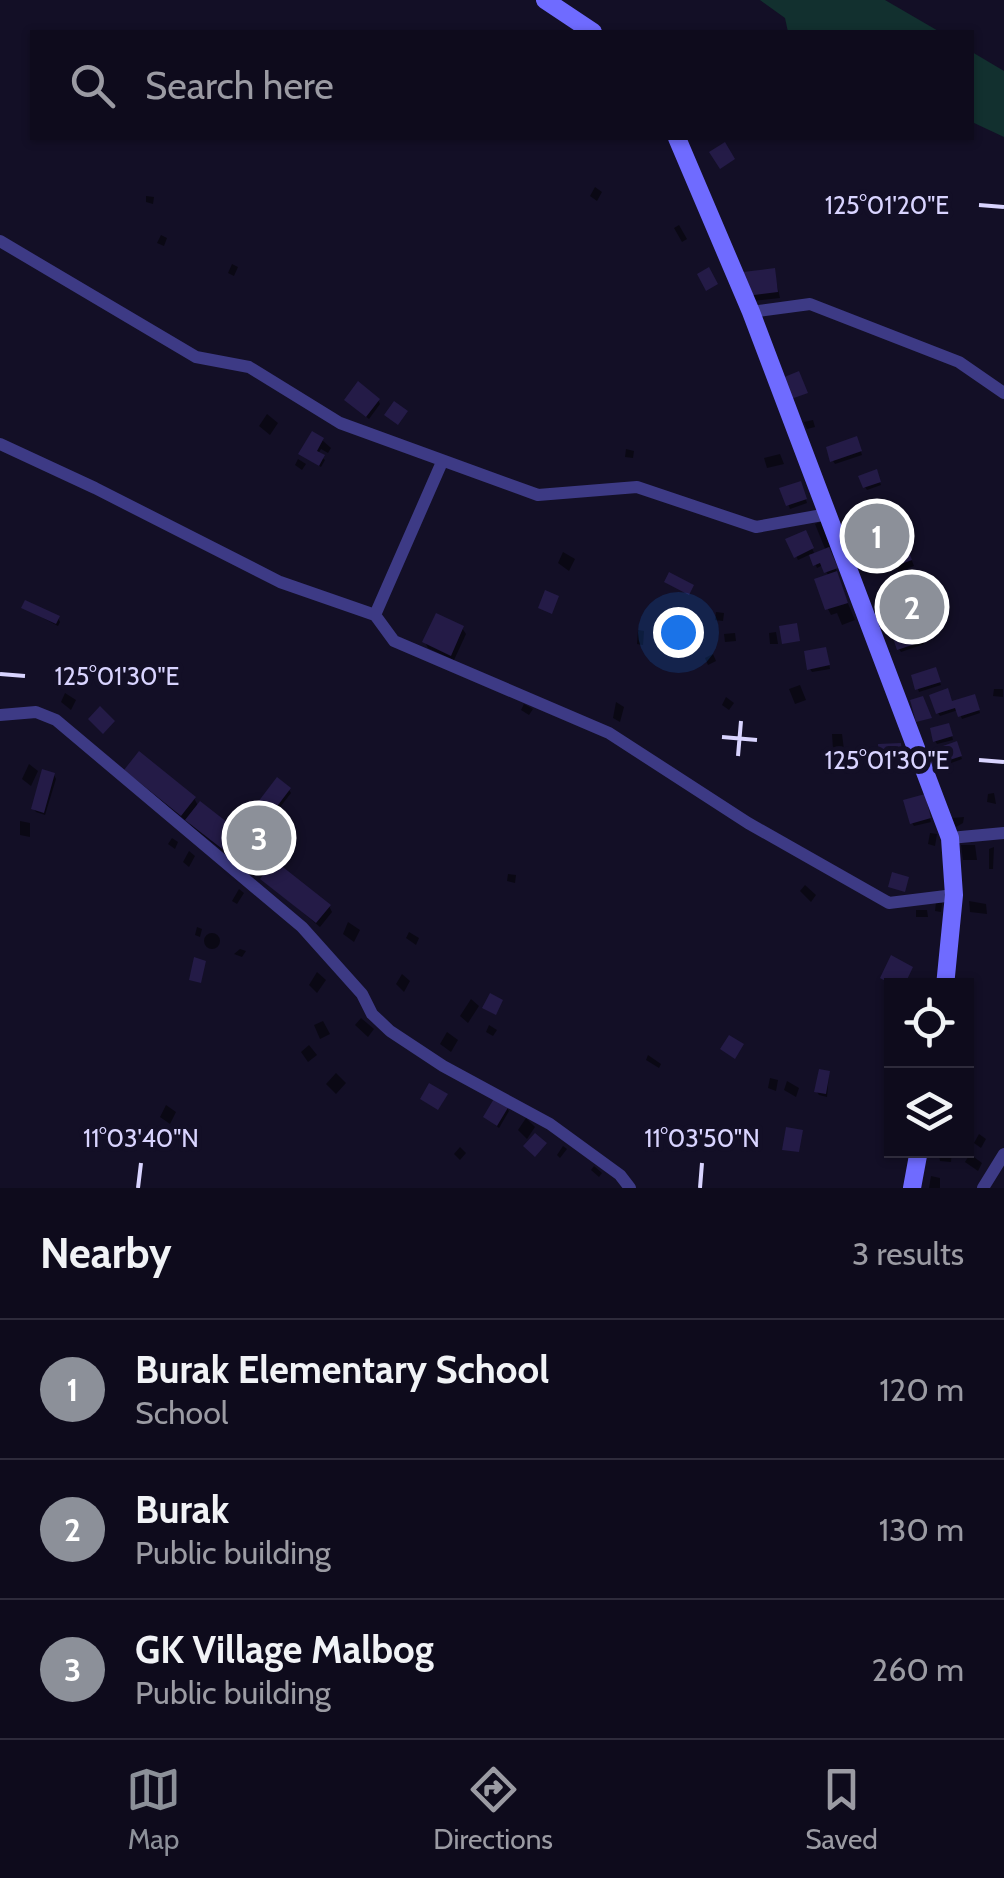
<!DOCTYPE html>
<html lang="en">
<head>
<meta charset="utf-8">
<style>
	:root { --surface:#0e0b1c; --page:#171425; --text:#f1f3f6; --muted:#9b9ba3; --line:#2e2b3b; --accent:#8c9099 }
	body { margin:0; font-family:Cabin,sans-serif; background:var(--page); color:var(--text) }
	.controls { position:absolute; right:30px; bottom:30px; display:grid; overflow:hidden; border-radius:0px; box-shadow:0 2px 8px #0004 }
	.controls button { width:90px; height:90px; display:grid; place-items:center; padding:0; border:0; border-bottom:2px solid var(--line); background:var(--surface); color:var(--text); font:50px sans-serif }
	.you { position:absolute; left:678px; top:632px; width:35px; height:35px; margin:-25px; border:8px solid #fff; border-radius:50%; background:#1a73e8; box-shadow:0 0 0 15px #1a73e833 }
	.badge { display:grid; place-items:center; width:65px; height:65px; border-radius:50%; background:var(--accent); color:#fff; font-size:32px; font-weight:700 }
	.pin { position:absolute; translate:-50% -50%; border:5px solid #fff; box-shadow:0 2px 10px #0006 }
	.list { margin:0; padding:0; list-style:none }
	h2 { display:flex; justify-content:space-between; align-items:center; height:130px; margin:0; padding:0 40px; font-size:42px }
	h2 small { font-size:32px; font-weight:400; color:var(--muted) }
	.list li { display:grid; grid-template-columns:65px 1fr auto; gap:30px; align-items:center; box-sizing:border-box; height:140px; padding:0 40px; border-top:2px solid var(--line) }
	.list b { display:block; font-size:38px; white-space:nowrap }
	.list p { margin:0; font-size:32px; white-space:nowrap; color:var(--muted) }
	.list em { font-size:32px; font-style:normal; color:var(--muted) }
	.icon { flex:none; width:55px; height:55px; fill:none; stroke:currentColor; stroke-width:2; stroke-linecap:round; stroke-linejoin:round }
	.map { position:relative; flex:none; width:1004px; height:1188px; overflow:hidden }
	.search { position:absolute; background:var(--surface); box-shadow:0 2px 8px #0004; left:30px; right:30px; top:30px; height:110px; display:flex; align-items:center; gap:25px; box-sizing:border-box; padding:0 35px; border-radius:0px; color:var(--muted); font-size:38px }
	.sheet { height:550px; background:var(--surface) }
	nav { display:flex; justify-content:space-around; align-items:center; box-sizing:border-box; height:140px; border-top:2px solid var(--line); background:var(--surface); font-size:28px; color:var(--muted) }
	nav a { display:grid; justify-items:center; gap:5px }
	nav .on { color:var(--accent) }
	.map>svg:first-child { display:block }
</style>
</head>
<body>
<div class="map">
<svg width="1004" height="1188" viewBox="0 0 1004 1188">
	<rect width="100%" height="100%" fill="#130f26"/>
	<path fill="#12302f" d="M 760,0 L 885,0 L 940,32 L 788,32 L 785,18 Z
		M 972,52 L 1004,71 L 1004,137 L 972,122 Z"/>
	<path fill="#0007" d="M 595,187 L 602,192 L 597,201 L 590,196 Z
		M 146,196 L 154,197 L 153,204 L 146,202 Z
		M 679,225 L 687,239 L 682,242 L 674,228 Z
		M 161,235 L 167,238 L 164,246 L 157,243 Z
		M 232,264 L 238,267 L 234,276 L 228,273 Z
		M 774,271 L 780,298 L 752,301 L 749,295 Z
		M 378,400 L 380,404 L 369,419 L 349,403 Z
		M 267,414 L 278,423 L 270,435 L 259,426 Z
		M 813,420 L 815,427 L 807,429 L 804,422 Z
		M 322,440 L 331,448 L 328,453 L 321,449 L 318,454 L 325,460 L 321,467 L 300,454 Z
		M 858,442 L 862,455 L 835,464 L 833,461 Z
		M 626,449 L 634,451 L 633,458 L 625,457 Z
		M 780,454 L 784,464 L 767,468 L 764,458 Z
		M 298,459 L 306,464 L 302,470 L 295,465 Z
		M 878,476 L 881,485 L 867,490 L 865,487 Z
		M 802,487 L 807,503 L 790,509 L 783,490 Z
		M 823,521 L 832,546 L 827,548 L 837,572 L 835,573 L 855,620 L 842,625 L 837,613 L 831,615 L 828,609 L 818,581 L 829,577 L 823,565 L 817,568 L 811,554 L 798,560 L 789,541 L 805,533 L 815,555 L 826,551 L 815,524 Z
		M 898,524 L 914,566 L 899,572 L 895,566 Z
		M 563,552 L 575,559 L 569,571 L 558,563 Z
		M 915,585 L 927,615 L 909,622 L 894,586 Z
		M 24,608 L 58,618 L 60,622 L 58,626 Z
		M 716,612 L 724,613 L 723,621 L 715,620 Z
		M 663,620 L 666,625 L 658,632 L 654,627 Z
		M 462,628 L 466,634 L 454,660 L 428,648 L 425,642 Z
		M 919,629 L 924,644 L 901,652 L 899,649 Z
		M 638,630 L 644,631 L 643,645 L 637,644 Z
		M 776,632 L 778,644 L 770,644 L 769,633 Z
		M 735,633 L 736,641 L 725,642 L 724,634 Z
		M 827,653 L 830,669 L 812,672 L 810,669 Z
		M 713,654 L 716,661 L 708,665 L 705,658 Z
		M 937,673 L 941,685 L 919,692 L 918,689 Z
		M 800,685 L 806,700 L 795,704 L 789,689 Z
		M 994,689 L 1003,689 L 1003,697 L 993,696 Z
		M 65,693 L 76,700 L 71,710 L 61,702 Z
		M 726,697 L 734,703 L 729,710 L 722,705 Z
		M 976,700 L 980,713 L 962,719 L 958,710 L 940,716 L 938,713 L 952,704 Z
		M 616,702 L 624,707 L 620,722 L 613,718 Z
		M 524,704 L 533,709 L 529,715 L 521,710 Z
		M 950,729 L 953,740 L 937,744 L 935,741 Z
		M 832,734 L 842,734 L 844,750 L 833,749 Z
		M 900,745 L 903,766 L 883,768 L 881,764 Z
		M 957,747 L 962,759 L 935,769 L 929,753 Z
		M 29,764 L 38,771 L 31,786 L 22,779 Z
		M 54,775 L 56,779 L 45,815 L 36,812 L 34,809 Z
		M 130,776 L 194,798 L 198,806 L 257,849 L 261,855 L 249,871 L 191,826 L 187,818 L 185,820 Z
		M 289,790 L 291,793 L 274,815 L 261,803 Z
		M 994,793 L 996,804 L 987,802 L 988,794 Z
		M 926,800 L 931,822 L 914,826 L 912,823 Z
		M 964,817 L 963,823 L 956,827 L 952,818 Z
		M 20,821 L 30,823 L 30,837 L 20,835 Z
		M 930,833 L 937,834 L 935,846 L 928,844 Z
		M 172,838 L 178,842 L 175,849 L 168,844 Z
		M 961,845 L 975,845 L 977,860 L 963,860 Z
		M 994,847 L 993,869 L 989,869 L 989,849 Z
		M 189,851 L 195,856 L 189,867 L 183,862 Z
		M 508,874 L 516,875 L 515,883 L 507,881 Z
		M 263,879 L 329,906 L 332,912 L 320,927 Z
		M 805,885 L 816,895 L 811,902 L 800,891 Z
		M 239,889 L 244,893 L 237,904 L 232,901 Z
		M 969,901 L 986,904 L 987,914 L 970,912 Z
		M 936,902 L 942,903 L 941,912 L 935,911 Z
		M 916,910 L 927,910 L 928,917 L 916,917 Z
		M 348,922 L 360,930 L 354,942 L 343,934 Z
		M 197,927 L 202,929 L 200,937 L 195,935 Z
		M 409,932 L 419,938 L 416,945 L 406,938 Z
		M204 941a8 8 0 1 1 16 0a8 8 0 1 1-16 0Z
		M 240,949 L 246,951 L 242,957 L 234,954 Z
		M 317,972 L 326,980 L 317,993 L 309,985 Z
		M 402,974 L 410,981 L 404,992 L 396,984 Z
		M 471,999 L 479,1006 L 468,1023 L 460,1016 Z
		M 361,1018 L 374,1029 L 368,1037 L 355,1025 Z
		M 323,1021 L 330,1034 L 320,1039 L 314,1025 Z
		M 489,1025 L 497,1030 L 493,1036 L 486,1032 Z
		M 447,1032 L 458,1040 L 451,1052 L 440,1044 Z
		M 309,1045 L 317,1055 L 308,1062 L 301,1052 Z
		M 648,1055 L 661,1064 L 659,1068 L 646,1060 Z
		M 336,1073 L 346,1083 L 336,1094 L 326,1084 Z
		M 829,1073 L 827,1097 L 819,1095 L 817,1092 Z
		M 770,1078 L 778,1080 L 776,1091 L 768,1088 Z
		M 787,1081 L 799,1088 L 796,1097 L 784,1090 Z
		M 166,1105 L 176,1112 L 170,1124 L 160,1117 Z
		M 507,1108 L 509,1111 L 499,1128 L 486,1117 Z
		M 526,1118 L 535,1127 L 527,1139 L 518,1130 Z
		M 979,1134 L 986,1139 L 981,1148 L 974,1143 Z
		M 681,1140 L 706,1142 L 704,1149 L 683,1143 Z
		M 563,1146 L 567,1149 L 560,1158 L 557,1155 Z
		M 460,1147 L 466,1153 L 460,1160 L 454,1154 Z
		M 938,1150 L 952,1150 L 951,1162 L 940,1161 Z
		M 970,1154 L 982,1163 L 978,1171 L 965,1162 Z
		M 594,1166 L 602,1173 L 599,1177 L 591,1170 Z
		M 931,1176 L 940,1178 L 940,1188 L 929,1188 Z"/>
	<path fill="#241b47" d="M 725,142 L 735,159 L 720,169 L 709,152 Z
		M 709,267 L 718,284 L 706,291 L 697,274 Z
		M 775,268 L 778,292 L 746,296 L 743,272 Z
		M 799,371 L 808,393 L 791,399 L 782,378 Z
		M 358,381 L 380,399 L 366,417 L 344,400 Z
		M 394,401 L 408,411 L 398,425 L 384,415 Z
		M 312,431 L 324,438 L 317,451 L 325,455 L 319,466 L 298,454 Z
		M 857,436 L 862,451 L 830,462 L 826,447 Z
		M 877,469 L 881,482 L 863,488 L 858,476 Z
		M 801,481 L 807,499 L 786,506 L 779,488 Z
		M 896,515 L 912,560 L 893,567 L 877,522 Z
		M 806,530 L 814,548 L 794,558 L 785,539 Z
		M 829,547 L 838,568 L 824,573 L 820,563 L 813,566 L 809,555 Z
		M 837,571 L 848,603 L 825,610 L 814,579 Z
		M 669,572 L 694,585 L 689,595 L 664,582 Z
		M 913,576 L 926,608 L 903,617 L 891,585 Z
		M 545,590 L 559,596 L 552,614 L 538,608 Z
		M 25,600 L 60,616 L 56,624 L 21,608 Z
		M 436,613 L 464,626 L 451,656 L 422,642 Z
		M 797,623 L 800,641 L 782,644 L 779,626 Z
		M 918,623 L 924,641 L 897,650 L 891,632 Z
		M 826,647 L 830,665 L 807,670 L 804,651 Z
		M 936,667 L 941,682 L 915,690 L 911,675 Z
		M 948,688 L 952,701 L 975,694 L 980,710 L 958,717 L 955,708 L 936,714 L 929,695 Z
		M 923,696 L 932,718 L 916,722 L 910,700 Z
		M 100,706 L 115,721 L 103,734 L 88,719 Z
		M 949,723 L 953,736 L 933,742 L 930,728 Z
		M 957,741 L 962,756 L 931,766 L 926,752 Z
		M 901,743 L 903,763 L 879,765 L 878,744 Z
		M 139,751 L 196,797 L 181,816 L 124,770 Z
		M 42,769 L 55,773 L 44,813 L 31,809 Z
		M 277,777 L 291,788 L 272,813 L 258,802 Z
		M 925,794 L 931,818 L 910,824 L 903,800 Z
		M 200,801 L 259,847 L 244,866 L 185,820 Z
		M 274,860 L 331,905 L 316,923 L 260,879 Z
		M 892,872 L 909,877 L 905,892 L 888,887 Z
		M 891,955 L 913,967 L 904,986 L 895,986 L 880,978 Z
		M 194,957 L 206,961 L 201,983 L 189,980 Z
		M 490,993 L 503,1000 L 496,1015 L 482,1008 Z
		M 729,1035 L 744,1044 L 735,1059 L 720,1049 Z
		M 819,1069 L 830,1071 L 826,1094 L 814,1092 Z
		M 429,1083 L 448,1094 L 438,1110 L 420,1099 Z
		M 495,1097 L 509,1106 L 497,1126 L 483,1117 Z
		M 786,1127 L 803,1130 L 799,1152 L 782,1150 Z
		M 682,1129 L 715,1139 L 714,1145 L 704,1142 L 703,1147 L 679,1140 Z
		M 535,1133 L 547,1143 L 535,1157 L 523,1146 Z"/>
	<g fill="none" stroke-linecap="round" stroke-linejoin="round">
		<path stroke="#3d3a85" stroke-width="12" d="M 0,241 L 196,357 L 249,367 L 340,423 L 538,495 L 637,487 L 756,527 L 828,514
			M 751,312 L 810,304 L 959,362 L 1004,393
			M 0,444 L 95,488 L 280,582 L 375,615 L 442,462
			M 375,615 L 394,641 L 609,733 L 748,823 L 889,903 L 954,895
			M 0,715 L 36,712 L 56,720 L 302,927 L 362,994 L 372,1014 L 390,1031 L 443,1066 L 550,1124 L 620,1175 L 630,1188
			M 950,838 L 1004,833
			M 983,1188 L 1004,1154"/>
		<path stroke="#6f6bff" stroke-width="18" d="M 545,0 L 593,32
			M 677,138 L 751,312 L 950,838 L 954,895 L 945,986
			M 912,1188 L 919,1150"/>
	</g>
	<path fill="none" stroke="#d9d4ff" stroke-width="4" d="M 979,205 L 1004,207M 0,674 L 25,676M 722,737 L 757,740M 738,756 L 741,721M 979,760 L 1004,762M 138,1188 L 141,1163M 700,1188 L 702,1163"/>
	<g font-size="25" text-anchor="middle" fill="#d9d4ff" stroke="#130f26" stroke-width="10" stroke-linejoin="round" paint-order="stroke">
		<text x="887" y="214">125°01'20"E</text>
		<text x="117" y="685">125°01'30"E</text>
		<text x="887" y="769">125°01'30"E</text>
		<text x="141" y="1147">11°03'40"N</text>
		<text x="702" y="1147">11°03'50"N</text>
	</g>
</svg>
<div class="controls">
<button><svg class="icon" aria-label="locate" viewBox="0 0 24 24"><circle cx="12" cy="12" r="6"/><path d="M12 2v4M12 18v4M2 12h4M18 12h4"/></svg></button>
<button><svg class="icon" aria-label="layers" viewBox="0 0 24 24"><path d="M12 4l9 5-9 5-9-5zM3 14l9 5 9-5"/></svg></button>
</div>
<div class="you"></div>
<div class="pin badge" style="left:877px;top:536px">1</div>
<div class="pin badge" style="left:912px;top:607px">2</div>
<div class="pin badge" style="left:259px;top:838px">3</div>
<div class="search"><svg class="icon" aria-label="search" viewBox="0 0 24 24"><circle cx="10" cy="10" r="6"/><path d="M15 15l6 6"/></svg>Search here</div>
</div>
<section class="sheet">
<h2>Nearby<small>3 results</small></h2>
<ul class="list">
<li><span class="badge">1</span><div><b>Burak Elementary School</b><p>School</p></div><em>120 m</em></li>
<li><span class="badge">2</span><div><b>Burak</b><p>Public building</p></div><em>130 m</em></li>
<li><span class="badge">3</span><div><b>GK Village Malbog</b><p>Public building</p></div><em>260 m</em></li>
</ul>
</section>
<nav>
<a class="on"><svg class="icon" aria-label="map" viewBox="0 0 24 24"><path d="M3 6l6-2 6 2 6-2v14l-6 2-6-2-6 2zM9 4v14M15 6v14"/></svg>Map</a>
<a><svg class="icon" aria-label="directions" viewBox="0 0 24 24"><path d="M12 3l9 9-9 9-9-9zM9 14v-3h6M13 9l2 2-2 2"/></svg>Directions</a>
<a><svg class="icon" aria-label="saved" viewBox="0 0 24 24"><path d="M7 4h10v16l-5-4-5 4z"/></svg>Saved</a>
</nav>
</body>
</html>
